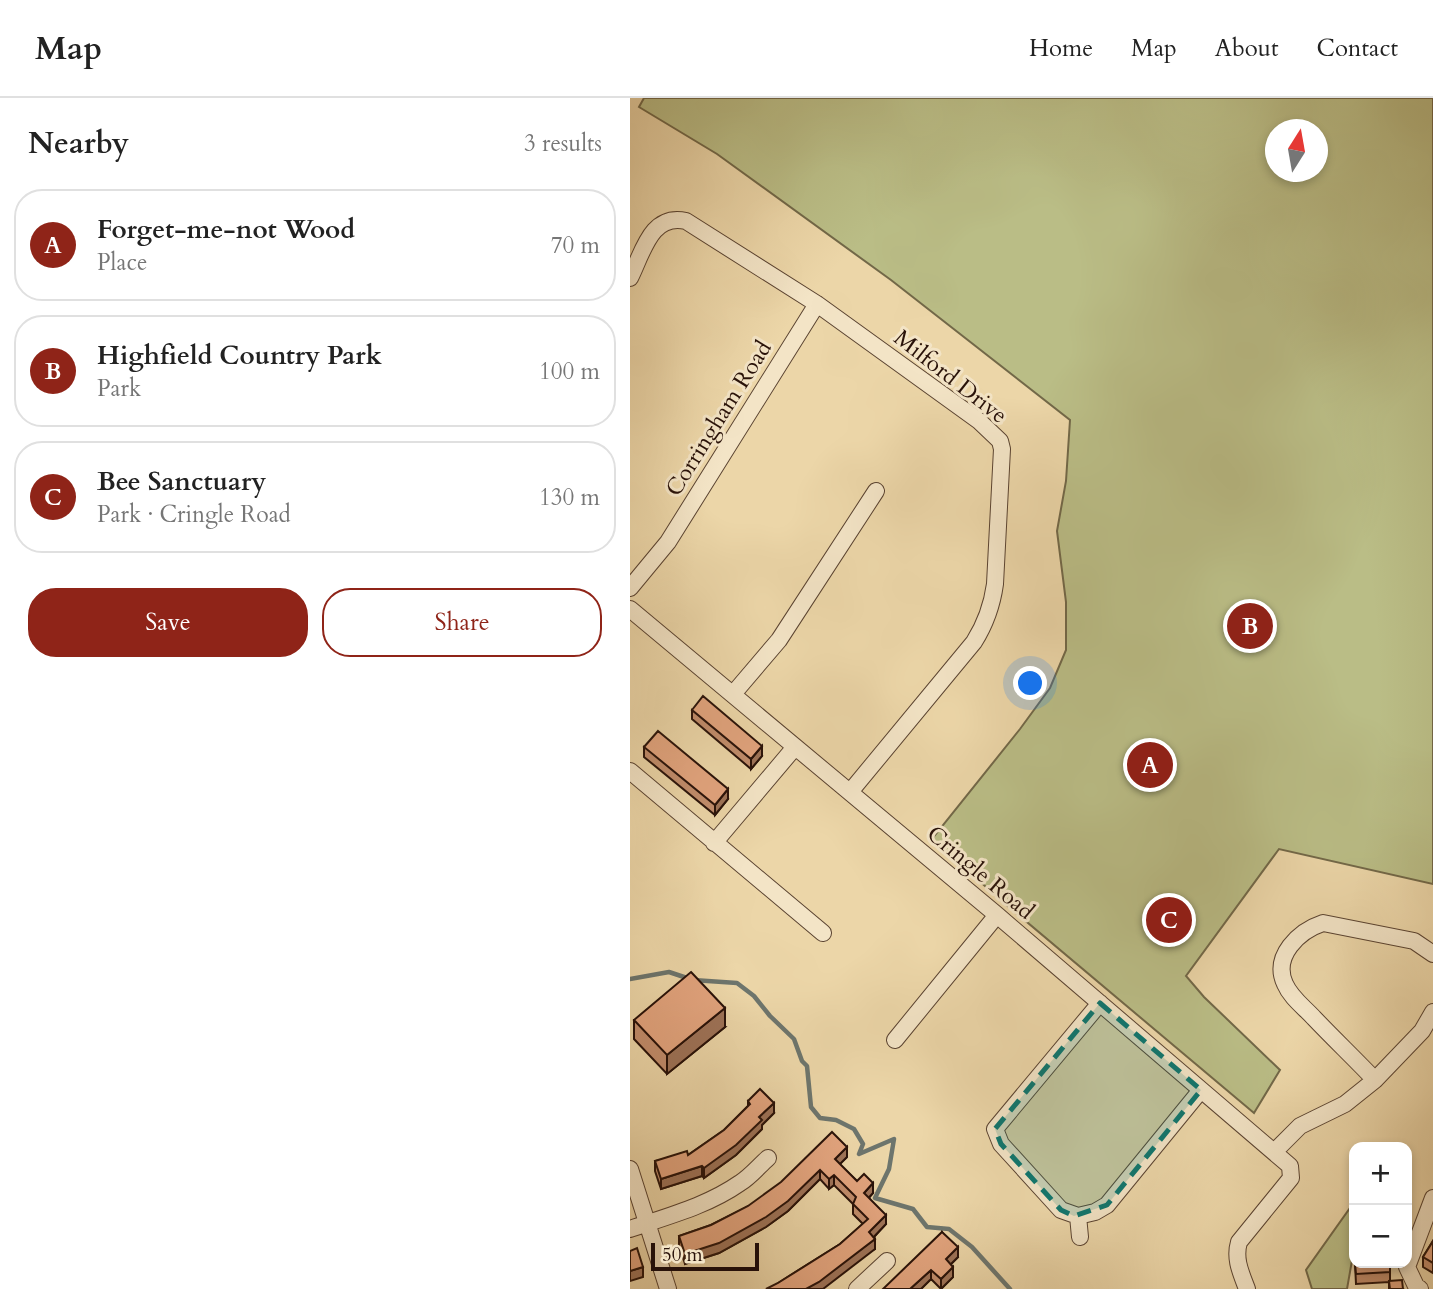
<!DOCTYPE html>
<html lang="en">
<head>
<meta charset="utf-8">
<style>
	:root { --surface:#fff; --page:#f6f6f6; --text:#222; --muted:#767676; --line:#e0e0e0; --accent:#8f2418 }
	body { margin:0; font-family:Cardo,serif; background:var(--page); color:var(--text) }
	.controls { position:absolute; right:21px; bottom:21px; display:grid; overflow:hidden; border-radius:14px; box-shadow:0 4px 10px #0003 }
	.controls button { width:63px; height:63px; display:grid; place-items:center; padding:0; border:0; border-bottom:2px solid var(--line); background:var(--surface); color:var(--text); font:35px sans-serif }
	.compass { position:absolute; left:635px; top:21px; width:63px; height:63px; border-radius:50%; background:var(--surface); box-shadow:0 4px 10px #0003; rotate:11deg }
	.scale { position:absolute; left:21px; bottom:18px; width:108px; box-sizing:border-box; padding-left:7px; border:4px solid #291209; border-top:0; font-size:19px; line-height:24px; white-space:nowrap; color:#291209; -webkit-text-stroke:5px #f3e4c6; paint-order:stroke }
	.you { position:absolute; left:401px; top:586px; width:24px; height:24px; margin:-18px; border:5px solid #fff; border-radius:50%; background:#1a73e8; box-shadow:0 0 0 10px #1a73e833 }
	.badge { display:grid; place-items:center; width:46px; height:46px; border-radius:50%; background:var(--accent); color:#fff; font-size:23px; font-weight:700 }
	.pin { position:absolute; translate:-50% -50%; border:4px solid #fff; box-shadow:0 2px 7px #0006 }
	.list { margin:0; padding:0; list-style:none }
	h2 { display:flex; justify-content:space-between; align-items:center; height:91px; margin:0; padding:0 28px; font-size:30px }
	h2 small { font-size:23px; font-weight:400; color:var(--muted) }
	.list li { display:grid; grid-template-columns:46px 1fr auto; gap:21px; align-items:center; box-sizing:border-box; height:112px; margin:0 14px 14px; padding:0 14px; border:2px solid var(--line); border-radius:28px }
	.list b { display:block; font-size:26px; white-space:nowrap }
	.list p { margin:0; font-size:23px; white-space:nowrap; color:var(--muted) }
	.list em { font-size:23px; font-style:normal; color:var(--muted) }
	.actions { display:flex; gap:14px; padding:21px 28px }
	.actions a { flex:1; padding:16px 0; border:2px solid var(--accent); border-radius:28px; text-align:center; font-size:24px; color:var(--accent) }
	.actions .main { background:var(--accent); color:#fff }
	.map { position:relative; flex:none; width:803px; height:1191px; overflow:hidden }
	header { display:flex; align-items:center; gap:42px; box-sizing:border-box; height:98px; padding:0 35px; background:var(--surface); border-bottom:2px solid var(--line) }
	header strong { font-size:33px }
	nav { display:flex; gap:38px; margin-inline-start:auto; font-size:24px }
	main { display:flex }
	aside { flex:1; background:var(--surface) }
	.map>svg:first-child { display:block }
</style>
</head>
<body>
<header>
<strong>Map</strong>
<nav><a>Home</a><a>Map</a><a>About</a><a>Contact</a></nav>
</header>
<main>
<aside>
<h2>Nearby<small>3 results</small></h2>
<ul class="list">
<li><span class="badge">A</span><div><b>Forget-me-not Wood</b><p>Place</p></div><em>70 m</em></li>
<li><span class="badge">B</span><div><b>Highfield Country Park</b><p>Park</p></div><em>100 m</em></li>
<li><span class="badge">C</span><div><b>Bee Sanctuary</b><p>Park · Cringle Road</p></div><em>130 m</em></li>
</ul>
<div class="actions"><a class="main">Save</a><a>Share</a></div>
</aside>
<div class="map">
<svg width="803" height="1191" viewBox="0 0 803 1191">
	<rect width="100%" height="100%" fill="#ecd6a8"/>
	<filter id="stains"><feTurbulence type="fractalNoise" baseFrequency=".00286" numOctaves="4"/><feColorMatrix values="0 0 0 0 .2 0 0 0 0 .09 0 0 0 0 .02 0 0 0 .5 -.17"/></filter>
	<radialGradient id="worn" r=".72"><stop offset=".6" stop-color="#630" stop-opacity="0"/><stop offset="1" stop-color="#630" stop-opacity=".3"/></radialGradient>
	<path fill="#babd86" stroke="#726848" stroke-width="2" fill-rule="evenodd" d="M 14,0 L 803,0 L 803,786 L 649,751 L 556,878 L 574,899 L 650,972 L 624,1015 L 373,804 L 302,741 L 390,631 L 420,590 L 436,552 L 436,504 L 427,433 L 436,383 L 440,322 L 261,182 L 87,56 L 9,9 ZM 646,32 L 688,32 L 688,74 L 646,74 Z
		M 720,1110 L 724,1113 L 724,1151 L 717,1191 L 682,1191 L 676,1172 Z"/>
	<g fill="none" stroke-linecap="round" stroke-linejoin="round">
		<path stroke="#6d756d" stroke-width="4.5" d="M 0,881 L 39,874 L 63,882 L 107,885 L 124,898 L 140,918 L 164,941 L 172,963 L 177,968 L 181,1009 L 190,1020 L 206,1022 L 224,1031 L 233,1046 L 229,1056 L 264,1041 L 259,1071 L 245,1100 L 283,1111 L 297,1129 L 319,1131 L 342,1149 L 380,1191"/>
		<defs>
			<path id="minor" d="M 0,180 C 13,154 21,115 56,123 L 187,206 L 349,323 L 370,343 L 372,351 L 365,486 C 362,508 356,525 344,544 L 220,694
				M 0,490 L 38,444 L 187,206
				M 0,511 L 367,817 L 660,1068 L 661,1080 L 609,1144 C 604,1161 611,1175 617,1191
				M 103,596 L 149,542 L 246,393
				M 0,673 L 193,835
				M 84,745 L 165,649
				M 265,942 L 367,817
				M 745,982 C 725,961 704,941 684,920 C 674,909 661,900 655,886 C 642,858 669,833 693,825 L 784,843 L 803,856
				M 645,1053 L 670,1028 L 715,1006 L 745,982 L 792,933 L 803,914
				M 0,1071 L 38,1191
				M 448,1118 L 431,1112 L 371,1046 L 365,1031 L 470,905
				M 0,1131 C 38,1118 77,1108 110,1085 C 120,1079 129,1068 138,1060
				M 450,1139 L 448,1118 L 465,1114 L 477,1107 L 571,992
				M 227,1191 L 257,1163
				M 790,1191 L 786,1188 L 777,1169 L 803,1100"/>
		</defs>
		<use href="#minor" stroke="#5a4331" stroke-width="18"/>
		<use href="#minor" stroke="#f3e4c6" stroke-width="16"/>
	</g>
	<path fill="#c28d6c" stroke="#291209" stroke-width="2" d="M 62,612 L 132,658 L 121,671 L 62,621 Z
		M 14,649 L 98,701 L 85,717 L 14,659 Z
		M 4,922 L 95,929 L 37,976 L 4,941 Z
		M 118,1003 L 144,1015 L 132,1027 L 132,1031 L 106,1057 L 74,1080 L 72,1078 L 31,1091 L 25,1073 L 25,1063 L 58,1057 L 94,1032 L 118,1008 Z
		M 217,1059 L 209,1066 L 227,1083 L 243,1095 L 239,1100 L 256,1126 L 244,1139 L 245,1151 L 148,1185 L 210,1146 L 233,1126 L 223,1116 L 223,1106 L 204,1087 L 199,1091 L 190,1081 L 158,1113 L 136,1129 L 89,1155 L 55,1166 L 49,1147 L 49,1138 L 81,1127 Z
		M 312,1134 L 328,1159 L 321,1166 L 323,1179 L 311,1191 L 301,1181 L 291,1191 Z
		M 803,1143 L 803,1175 L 793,1169 L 793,1159 Z
		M 725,1165 L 760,1165 L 760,1183 L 773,1191 L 759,1191 L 759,1184 L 726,1186 Z"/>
	<path fill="#9e7358" stroke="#291209" stroke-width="2" d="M 132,648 L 132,658 L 121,671 L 121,661 Z
		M 98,691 L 98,701 L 85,717 L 85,707 Z
		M 95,910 L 95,929 L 37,976 L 37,957 Z
		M 144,1005 L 144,1015 L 132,1027 L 132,1031 L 106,1057 L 74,1080 L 74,1070 Z
		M 217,1049 L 217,1059 L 205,1071 L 205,1061 Z
		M 72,1068 L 72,1078 L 31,1091 L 31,1081 Z
		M 190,1072 L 190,1081 L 158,1113 L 136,1129 L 89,1155 L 55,1166 L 55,1156 Z
		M 204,1077 L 204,1087 L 199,1091 L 199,1081 Z
		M 243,1085 L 243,1095 L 234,1105 L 234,1095 Z
		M 256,1117 L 256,1126 L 239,1144 L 239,1134 Z
		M 245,1141 L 245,1151 L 193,1191 L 176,1191 Z
		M 328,1149 L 328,1159 L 316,1171 L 316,1161 Z
		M 13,1169 L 13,1179 L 0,1183 L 0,1173 Z
		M 323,1169 L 323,1179 L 311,1191 L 311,1181 Z
		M 301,1172 L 301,1181 L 291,1191 L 280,1191 Z"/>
	<path fill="#e2a47e" stroke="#291209" stroke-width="2" d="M 73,598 L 132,648 L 121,661 L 62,612 Z
		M 28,633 L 98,691 L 85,707 L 14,649 Z
		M 61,874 L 95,910 L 37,957 L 4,922 Z
		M 130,991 L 144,1005 L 129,1019 L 132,1022 L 106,1047 L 74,1070 L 72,1068 L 31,1081 L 25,1063 L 57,1053 L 58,1057 L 94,1032 L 120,1006 L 118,1003 Z
		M 202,1034 L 217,1049 L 205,1061 L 227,1083 L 234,1076 L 243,1085 L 234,1095 L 256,1117 L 239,1134 L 245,1141 L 189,1184 L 176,1191 L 136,1191 L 148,1185 L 210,1146 L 238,1121 L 223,1106 L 226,1099 L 204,1077 L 199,1081 L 190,1072 L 158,1103 L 136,1119 L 89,1145 L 55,1156 L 49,1138 L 81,1127 L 118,1108 L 151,1084 Z
		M 312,1134 L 328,1149 L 316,1161 L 323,1169 L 311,1181 L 301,1172 L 280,1191 L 253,1191 Z
		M 803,1143 L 803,1165 L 793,1159 Z
		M 7,1150 L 13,1169 L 0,1173 L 0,1153 Z
		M 725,1165 L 760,1165 L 760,1174 L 726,1176 Z
		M 772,1182 L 773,1191 L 760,1191 L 759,1183 Z"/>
	<path fill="#0f766e" fill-opacity="0.2" stroke="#0f766e" stroke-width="5" stroke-dasharray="14 9" stroke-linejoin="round" d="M 470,905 L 571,992 L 477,1107 L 444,1118 L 431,1112 L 371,1046 L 365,1031 Z"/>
	<g text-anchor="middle" stroke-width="6" stroke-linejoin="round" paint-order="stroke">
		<g font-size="23" fill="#291209" stroke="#f3e4c6">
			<text transform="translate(321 278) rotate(38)" y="8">Milford Drive</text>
			<text transform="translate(88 320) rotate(-58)" y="8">Corringham Road</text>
			<text transform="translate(351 774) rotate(40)" y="8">Cringle Road</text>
		</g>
	</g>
	<rect width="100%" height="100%" filter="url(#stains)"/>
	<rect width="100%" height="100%" fill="url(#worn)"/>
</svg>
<div class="controls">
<button>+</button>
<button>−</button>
</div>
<svg class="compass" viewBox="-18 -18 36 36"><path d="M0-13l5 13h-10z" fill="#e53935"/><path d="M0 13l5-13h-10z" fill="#767676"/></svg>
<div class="scale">50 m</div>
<div class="you"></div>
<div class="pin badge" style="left:520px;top:667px">A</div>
<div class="pin badge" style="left:620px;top:528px">B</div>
<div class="pin badge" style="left:539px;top:822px">C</div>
</div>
</main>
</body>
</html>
